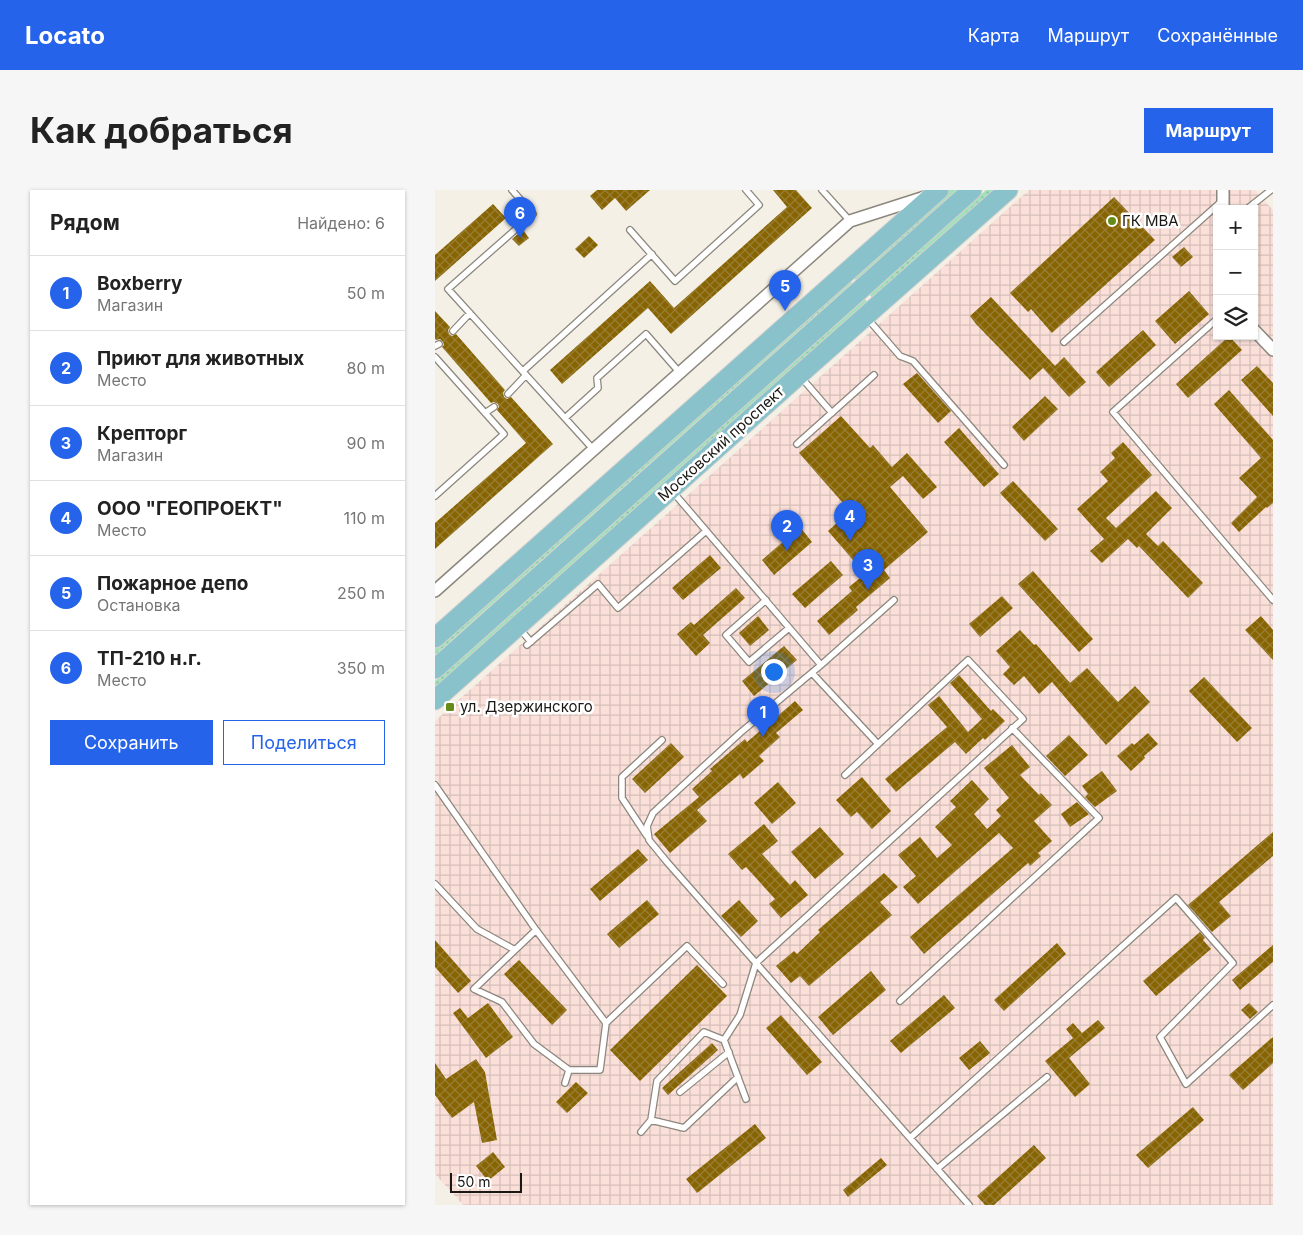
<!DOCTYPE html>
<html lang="ru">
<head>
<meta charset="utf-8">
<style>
	:root { --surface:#fff; --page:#f6f6f6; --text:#222; --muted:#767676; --line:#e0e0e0; --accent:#2563eb }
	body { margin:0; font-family:Inter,sans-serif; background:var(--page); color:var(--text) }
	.controls { position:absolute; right:15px; top:15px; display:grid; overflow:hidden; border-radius:0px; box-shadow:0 1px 4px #0004 }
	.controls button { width:45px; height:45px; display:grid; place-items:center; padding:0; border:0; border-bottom:1px solid var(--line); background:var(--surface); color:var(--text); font:25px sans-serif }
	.scale { position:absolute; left:15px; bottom:12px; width:72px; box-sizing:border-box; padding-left:5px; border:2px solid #191814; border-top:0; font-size:14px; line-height:18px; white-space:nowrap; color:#191814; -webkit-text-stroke:4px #fff; paint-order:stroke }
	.you { position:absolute; left:338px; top:481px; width:18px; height:18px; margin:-12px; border:4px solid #fff; border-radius:50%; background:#1a73e8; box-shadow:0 0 0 8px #1a73e833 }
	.badge { display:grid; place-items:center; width:32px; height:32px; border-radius:50%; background:var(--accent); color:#fff; font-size:16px; font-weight:700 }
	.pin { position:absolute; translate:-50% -41px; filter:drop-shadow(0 1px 2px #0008) }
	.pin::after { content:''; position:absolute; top:26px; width:18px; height:15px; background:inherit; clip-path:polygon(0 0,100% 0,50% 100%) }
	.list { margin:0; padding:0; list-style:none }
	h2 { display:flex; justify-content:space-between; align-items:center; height:65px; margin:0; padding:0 20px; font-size:21px }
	h2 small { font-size:16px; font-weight:400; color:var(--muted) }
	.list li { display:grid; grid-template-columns:32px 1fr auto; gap:15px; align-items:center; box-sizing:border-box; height:75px; padding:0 20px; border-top:1px solid var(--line) }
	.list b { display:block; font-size:19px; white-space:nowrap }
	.list p { margin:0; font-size:16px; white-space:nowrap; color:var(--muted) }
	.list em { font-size:16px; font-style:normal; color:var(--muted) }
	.actions { display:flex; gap:10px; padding:15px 20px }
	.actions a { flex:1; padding:11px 0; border:1px solid var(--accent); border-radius:0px; text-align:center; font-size:18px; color:var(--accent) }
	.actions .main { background:var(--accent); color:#fff }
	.icon { flex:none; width:28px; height:28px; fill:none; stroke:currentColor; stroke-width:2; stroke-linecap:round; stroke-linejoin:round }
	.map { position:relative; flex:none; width:838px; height:1015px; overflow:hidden; border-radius:0px }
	header { display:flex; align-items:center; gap:30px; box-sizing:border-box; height:70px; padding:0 25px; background:var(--accent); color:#fff }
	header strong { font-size:24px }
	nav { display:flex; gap:28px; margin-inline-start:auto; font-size:18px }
	.intro { display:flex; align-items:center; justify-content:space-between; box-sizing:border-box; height:120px; padding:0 30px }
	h1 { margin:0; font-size:35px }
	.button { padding:12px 22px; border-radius:0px; background:var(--accent); color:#fff; font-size:18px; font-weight:700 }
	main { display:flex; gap:30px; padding:0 30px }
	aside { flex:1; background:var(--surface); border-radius:0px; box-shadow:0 1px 4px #0004 }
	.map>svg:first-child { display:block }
</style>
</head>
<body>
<header>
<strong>Locato</strong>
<nav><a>Карта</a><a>Маршрут</a><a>Сохранённые</a></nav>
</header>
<div class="intro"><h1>Как добраться</h1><a class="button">Маршрут</a></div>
<main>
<aside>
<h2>Рядом<small>Найдено: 6</small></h2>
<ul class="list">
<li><span class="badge">1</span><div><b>Boxberry</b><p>Магазин</p></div><em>50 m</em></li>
<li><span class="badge">2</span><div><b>Приют для животных</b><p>Место</p></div><em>80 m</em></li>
<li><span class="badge">3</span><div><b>Крепторг</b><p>Магазин</p></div><em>90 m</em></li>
<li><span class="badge">4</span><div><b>ООО &quot;ГЕОПРОЕКТ&quot;</b><p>Место</p></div><em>110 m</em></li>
<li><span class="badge">5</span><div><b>Пожарное депо</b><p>Остановка</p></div><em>250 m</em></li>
<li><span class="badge">6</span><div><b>ТП-210 н.г.</b><p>Место</p></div><em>350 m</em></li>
</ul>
<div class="actions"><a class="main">Сохранить</a><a>Поделиться</a></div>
</aside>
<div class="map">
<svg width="838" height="1015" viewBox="0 0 838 1015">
	<defs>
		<pattern id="industrial-grid" width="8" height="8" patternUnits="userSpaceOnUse" patternTransform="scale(1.25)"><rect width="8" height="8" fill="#fae0d9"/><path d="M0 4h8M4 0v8" fill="none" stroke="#d6bfb9"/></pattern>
		<pattern id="grass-dots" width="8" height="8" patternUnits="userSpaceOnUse" patternTransform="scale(1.25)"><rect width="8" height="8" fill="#a2e1b9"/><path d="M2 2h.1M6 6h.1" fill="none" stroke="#8bc09e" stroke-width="1.8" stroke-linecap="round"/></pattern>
		<pattern id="building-cross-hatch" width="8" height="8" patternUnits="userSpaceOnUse" patternTransform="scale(1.25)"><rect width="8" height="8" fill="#886400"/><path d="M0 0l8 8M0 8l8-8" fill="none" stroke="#977e37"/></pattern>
	</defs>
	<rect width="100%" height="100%" fill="#f5f0e6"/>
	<path fill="url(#industrial-grid)" fill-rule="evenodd" d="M 594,0 L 820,0 L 838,20 L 838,1015 L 28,1015 L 0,984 L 0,531 ZM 782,19 L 819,19 L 819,146 L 782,146 Z"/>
	<path fill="url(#grass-dots)" d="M 513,0 L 522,0 L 421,90 L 417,86 Z
		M 551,0 L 560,0 L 438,109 L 434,104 Z
		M 413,89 L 417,93 L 0,465 L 0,457 Z
		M 430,109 L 433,113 L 0,498 L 0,491 Z"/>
	<path fill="url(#building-cross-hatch)" d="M 162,0 L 215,0 L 191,21 L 180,8 L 167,20 L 155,6 Z
		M 338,0 L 361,0 L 377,18 L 236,144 L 213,118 L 127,194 L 115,180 L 215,91 L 239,118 L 352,17 Z
		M 679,7 L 720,50 L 617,143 L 596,119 L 593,122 L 575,103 Z
		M 58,14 L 71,28 L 0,91 L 0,65 Z
		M 88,40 L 94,48 L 84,56 L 77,49 Z
		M 154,46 L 163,55 L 149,68 L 140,59 Z
		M 749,57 L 758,67 L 746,77 L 737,67 Z
		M 754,101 L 774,124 L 740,154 L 720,131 Z
		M 556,107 L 620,176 L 629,167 L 651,192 L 634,207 L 608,178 L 595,190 L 541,134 L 535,126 Z
		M 0,121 L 15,137 L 13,140 L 14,144 L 17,146 L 21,144 L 70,200 L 68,203 L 69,207 L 72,209 L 76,207 L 118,254 L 0,359 L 0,333 L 91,253 L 62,220 L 64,217 L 63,214 L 59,212 L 56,213 L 7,157 L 9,155 L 8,152 L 5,149 L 1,150 L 0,149 Z
		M 708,140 L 721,155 L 674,197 L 661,182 Z
		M 794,146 L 807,160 L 753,208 L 741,194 Z
		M 822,176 L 838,193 L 838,226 L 806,190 Z
		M 482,183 L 516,221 L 503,233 L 468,194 Z
		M 794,200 L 838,250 L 838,313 L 832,318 L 831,317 L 804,342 L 796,333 L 822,307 L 804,288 L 826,268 L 779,214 Z
		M 610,206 L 623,219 L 589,251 L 577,237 Z
		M 406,226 L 435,258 L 438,255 L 457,277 L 472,263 L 502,297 L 488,309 L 468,286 L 455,297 L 493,342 L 449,380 L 455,388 L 421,417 L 423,420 L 394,445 L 382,431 L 417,401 L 414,397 L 430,384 L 393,341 L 415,321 L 364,263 Z
		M 524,238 L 564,284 L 549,297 L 509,252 Z
		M 688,252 L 717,285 L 671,328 L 681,338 L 721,301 L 737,318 L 711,344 L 723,356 L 728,351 L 768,393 L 753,408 L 704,356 L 702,358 L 693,349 L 667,373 L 655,361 L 669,349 L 642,319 L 673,291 L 665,282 L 680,268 L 676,263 Z
		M 578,291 L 623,339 L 610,351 L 565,303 Z
		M 365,337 L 377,352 L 339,385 L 327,370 Z
		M 275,365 L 286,378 L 248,410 L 237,398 Z
		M 396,371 L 408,385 L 370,418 L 357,404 Z
		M 598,381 L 658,449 L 644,462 L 583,394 Z
		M 301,398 L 310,408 L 268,445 L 275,453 L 261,466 L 242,444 L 256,432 L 259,435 Z
		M 567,406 L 578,418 L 545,447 L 534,434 Z
		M 323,426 L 334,440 L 315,456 L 304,443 Z
		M 826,426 L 838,440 L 838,470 L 810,440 Z
		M 585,440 L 599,455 L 601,454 L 635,493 L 652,478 L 683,512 L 700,496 L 715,512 L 671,555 L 617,492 L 604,504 L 589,486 L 579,495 L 568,484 L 575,477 L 561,461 Z
		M 349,456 L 362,470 L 319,506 L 307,491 Z
		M 524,485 L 556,521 L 558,519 L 570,531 L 550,550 L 548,548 L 531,564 L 520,552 L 461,602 L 450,589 L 512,537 L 493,515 L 504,506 L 533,542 L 547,529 L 515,493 Z
		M 769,487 L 817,538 L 802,552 L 754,501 Z
		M 360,511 L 368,520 L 341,543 L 345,547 L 324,566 L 329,571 L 308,589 L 305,584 L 262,620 L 272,631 L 235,663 L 219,644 L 264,607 L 257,599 L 277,581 L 275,579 L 310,549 L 312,552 Z
		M 713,543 L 723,554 L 709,566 L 710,568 L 696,581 L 682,566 L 697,553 L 699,555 Z
		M 634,545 L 653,565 L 630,586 L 611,566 Z
		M 236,553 L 249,567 L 210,603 L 197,589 Z
		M 577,555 L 595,577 L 585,585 L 604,605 L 606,603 L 617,615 L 599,631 L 617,651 L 603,663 L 606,666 L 595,676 L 593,673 L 489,764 L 475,747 L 578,658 L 564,643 L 483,714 L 468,697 L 481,686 L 463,665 L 485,647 L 502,668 L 517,655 L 500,637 L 521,617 L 515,611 L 537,590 L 554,609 L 539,624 L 552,639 L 566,626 L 561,620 L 574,608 L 549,578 Z
		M 667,581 L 682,601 L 660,617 L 650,607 L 653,604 L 647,596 Z
		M 427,587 L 456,621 L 437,639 L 422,622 L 416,627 L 401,610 Z
		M 343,592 L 361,613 L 337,634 L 319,613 Z
		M 642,612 L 654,624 L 635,637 L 626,624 Z
		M 329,634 L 343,651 L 327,664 L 355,695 L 360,690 L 373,705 L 346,728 L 334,714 L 340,709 L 311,677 L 307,680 L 293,664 Z
		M 385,637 L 409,664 L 380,689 L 356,662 Z
		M 838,642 L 838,666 L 784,712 L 796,726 L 777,742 L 753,715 Z
		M 203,659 L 213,670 L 165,711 L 155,699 Z
		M 449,683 L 463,697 L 445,712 L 457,725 L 374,796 L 365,786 L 356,793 L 341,776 L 359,761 L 362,764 L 385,742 L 383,740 Z
		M 212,710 L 224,724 L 184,758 L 172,744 Z
		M 304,710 L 323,731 L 306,747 L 286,726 Z
		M 765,742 L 770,748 L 768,750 L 776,759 L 721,806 L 708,791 Z
		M 0,750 L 36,791 L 23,803 L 0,777 Z
		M 622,753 L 631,764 L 569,821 L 559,810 Z
		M 838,755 L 838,772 L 805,800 L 797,790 Z
		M 84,770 L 132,820 L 117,835 L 69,784 Z
		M 262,775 L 292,806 L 205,891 L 175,860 Z
		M 436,781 L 451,800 L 398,845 L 383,827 Z
		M 509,805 L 520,818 L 466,863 L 455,851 Z
		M 53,813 L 78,847 L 51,868 L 18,823 L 25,818 L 33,828 Z
		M 814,813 L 823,822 L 815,829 L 806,820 Z
		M 346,825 L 387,872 L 372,885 L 331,838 Z
		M 663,830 L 670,838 L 634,868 L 655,894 L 640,907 L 610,871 L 638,848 L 631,839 L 638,833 L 647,843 Z
		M 838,847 L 838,873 L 808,900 L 794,885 Z
		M 545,851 L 555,863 L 534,880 L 524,868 Z
		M 277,853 L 283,860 L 233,905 L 227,898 Z
		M 41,869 L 50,882 L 62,950 L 47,953 L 39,912 L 17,928 L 0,905 L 0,873 L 11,889 Z
		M 141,892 L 153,903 L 132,923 L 121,912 Z
		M 758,917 L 769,930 L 713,978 L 701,965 Z
		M 320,934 L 331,948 L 262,1003 L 251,989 Z
		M 599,955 L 611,968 L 559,1015 L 550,1015 L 542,1006 Z
		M 58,962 L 70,977 L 53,991 L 41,976 Z
		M 446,968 L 452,975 L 413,1007 L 408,1000 Z"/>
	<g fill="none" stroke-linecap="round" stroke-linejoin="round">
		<defs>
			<path id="lane" d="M 77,0 L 98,24 L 13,99 L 158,259
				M 387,0 L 415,31
				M 812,19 L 836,0
				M 195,40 L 240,91 L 324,15 L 311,0
				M 432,128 L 465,166 L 478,171 L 569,275
				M 782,129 L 678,222 L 838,410
				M 18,141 L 35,123
				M 629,152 L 787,11
				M 0,156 L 4,154
				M 0,167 L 69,244 L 0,306
				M 88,181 L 217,64
				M 365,186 L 397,223
				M 73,204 L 91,185
				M 50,223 L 59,217
				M 130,228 L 163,198 L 162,188 L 211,144 L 245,183
				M 362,254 L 439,185
				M 238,302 L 386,475
				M 331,410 L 291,445 L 314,472 L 354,438
				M 459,410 L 386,475 L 305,543 L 218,623 L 212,636 L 214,650 L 232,672 L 534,1015
				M 84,438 L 96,452
				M 92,455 L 163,394 L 183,418 L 271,341
				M 377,483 L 443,554
				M 0,595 L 101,740 L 171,833 L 252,756 L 288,794
				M 212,646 L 187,608 L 187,587 L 227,550
				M 0,694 L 42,739 L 80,760
				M 101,740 L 39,799 L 67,812 L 99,854 L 134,880
				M 465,811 L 664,628 L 577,538
				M 130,893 L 134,880 L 165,880 L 171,833
				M 245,902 L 294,862
				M 311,909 L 289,850 L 305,825 L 321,773 L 588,529 L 533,470 L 410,585
				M 216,930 L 222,891 L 269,842 L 289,850
				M 206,942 L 216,930 L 249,938 L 303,887
				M 475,948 L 741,708 L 798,773 L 725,847 L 751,894 L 838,815
				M 502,979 L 612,887"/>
			<path id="street" d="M 788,19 L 788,0
				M 819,140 L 838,160
				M 0,401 L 415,31 L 490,7"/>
			<path id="primary" d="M 0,448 L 504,0
				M 0,479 L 537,0
				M 0,510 L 364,185 L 573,0"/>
		</defs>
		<use href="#lane" stroke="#8c877e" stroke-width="8"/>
		<use href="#street" stroke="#8c877e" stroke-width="14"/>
		<use href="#primary" stroke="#d1d1d0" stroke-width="21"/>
		<use href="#lane" stroke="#fff" stroke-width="5.5"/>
		<use href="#street" stroke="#fff" stroke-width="11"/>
		<use href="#primary" stroke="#89c2ca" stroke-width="19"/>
	</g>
	<g fill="#658c17" stroke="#fff" stroke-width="2">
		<circle cx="677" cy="31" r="5"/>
		<rect x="10" y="512" width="10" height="10" rx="2.5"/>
	</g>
	<g text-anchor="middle" stroke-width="5" stroke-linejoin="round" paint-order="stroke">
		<g font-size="15" fill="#191814" stroke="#fff" text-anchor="start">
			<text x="687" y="36">ГК МВА</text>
			<text x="25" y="522">ул. Дзержинского</text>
		</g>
		<g font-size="15" fill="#191814" stroke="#fff">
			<text transform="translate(286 254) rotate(-42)" y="5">Московский проспект</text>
		</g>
	</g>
</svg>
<div class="controls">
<button>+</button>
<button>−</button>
<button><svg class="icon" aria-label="layers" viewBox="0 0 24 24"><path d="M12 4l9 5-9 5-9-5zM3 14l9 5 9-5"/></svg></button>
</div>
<div class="scale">50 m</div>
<div class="you"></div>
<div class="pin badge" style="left:328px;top:547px">1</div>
<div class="pin badge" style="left:352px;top:361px">2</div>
<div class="pin badge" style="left:433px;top:400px">3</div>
<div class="pin badge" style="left:415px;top:351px">4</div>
<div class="pin badge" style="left:350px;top:121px">5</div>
<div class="pin badge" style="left:85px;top:48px">6</div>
</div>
</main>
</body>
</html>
